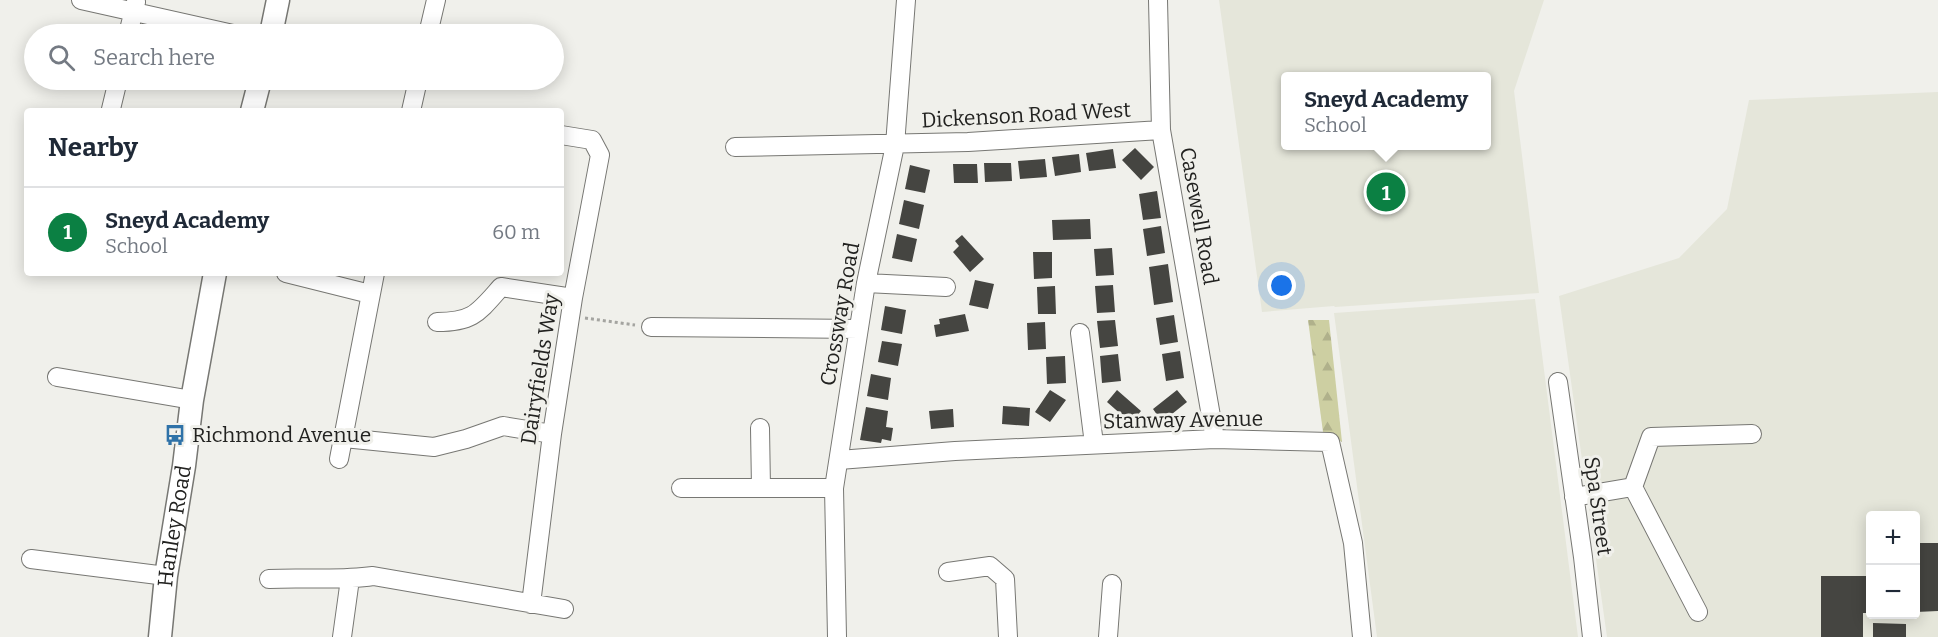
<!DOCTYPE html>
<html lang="en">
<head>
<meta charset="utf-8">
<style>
	:root { --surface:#fff; --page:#f2f2f3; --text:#1f2937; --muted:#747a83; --line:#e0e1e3; --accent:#0b8043 }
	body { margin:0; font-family:Bitter,serif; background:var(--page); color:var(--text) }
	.controls { position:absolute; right:18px; bottom:18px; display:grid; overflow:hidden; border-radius:6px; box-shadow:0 3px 15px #0003 }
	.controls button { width:54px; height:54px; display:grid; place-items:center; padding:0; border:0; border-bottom:2px solid var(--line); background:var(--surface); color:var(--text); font:30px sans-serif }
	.you { position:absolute; left:1282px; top:286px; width:21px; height:21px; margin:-15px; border:4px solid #fff; border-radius:50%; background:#1a73e8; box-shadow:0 0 0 9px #1a73e833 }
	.badge { display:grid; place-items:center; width:39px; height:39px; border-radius:50%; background:var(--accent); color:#fff; font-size:20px; font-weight:700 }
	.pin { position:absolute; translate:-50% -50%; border:3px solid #fff; box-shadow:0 2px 6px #0006 }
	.popup { position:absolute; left:1281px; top:72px; width:210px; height:78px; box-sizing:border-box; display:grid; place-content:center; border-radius:6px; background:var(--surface); filter:drop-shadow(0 2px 4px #0005); font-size:20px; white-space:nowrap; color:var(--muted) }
	.popup b { font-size:22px; color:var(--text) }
	.popup::after { content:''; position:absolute; left:50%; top:100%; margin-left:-12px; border:12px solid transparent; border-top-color:var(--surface) }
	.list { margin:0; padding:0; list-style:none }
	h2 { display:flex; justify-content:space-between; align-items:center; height:78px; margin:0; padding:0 24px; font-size:26px }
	h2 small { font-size:20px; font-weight:400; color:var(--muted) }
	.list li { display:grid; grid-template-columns:39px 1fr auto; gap:18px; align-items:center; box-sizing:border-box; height:90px; padding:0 24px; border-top:2px solid var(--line) }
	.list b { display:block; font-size:22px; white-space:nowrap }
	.list p { margin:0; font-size:20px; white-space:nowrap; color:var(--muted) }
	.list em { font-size:20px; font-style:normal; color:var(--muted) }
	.icon { flex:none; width:33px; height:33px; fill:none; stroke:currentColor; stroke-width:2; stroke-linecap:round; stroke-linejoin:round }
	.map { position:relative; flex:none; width:1938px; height:637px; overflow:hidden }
	.search { position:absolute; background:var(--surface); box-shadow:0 3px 15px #0003; left:24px; top:24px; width:540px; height:66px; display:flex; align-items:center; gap:15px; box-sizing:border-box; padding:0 21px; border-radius:33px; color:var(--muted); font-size:22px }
	.panel { position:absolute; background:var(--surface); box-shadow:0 3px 15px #0003; left:24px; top:108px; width:540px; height:168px; border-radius:6px }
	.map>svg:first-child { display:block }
</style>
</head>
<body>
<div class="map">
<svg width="1938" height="637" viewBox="0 0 1938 637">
	<defs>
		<pattern id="forest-firs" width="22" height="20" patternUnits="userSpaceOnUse" patternTransform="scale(1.5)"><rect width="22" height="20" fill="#cdcfa2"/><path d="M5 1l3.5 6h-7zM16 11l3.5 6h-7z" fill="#b0b18b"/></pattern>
	</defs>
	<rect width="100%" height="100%" fill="#f0f0eb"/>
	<path fill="#e5e6da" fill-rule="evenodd" d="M 1219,0 L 1544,0 L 1514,91 L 1539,293 L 1335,307 L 1334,306 L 1262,312 ZM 1286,76 L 1486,76 L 1486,146 L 1286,146 Z
		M 1938,92 L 1938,637 L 1607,637 L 1559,296 L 1679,258 L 1727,209 L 1749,100 ZM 1870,516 L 1916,516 L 1916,614 L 1870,614 Z
		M 1535,299 L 1578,637 L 1377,637 L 1334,313 Z"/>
	<path fill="url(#forest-firs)" d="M 1308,320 L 1329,320 L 1342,442 L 1323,432 Z"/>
	<path fill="#454541" d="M 1135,148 L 1154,167 L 1141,180 L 1122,160 Z
		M 1113,149 L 1116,168 L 1089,171 L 1086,153 Z
		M 1079,154 L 1081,172 L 1055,176 L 1052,157 Z
		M 1045,159 L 1047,177 L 1020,179 L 1018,161 Z
		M 984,163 L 1011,163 L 1012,181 L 985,182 Z
		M 953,164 L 977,164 L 978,183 L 954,183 Z
		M 910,165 L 930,170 L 925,193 L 905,189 Z
		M 1157,191 L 1161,218 L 1143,220 L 1139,194 Z
		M 904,200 L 924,205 L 919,229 L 899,224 Z
		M 1090,219 L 1091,239 L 1053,240 L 1052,220 Z
		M 1161,226 L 1165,253 L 1147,256 L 1143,229 Z
		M 897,234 L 917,239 L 912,262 L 892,258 Z
		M 962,235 L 984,259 L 970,272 L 953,252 L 959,246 L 955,241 Z
		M 1112,248 L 1114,275 L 1096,276 L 1094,249 Z
		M 1033,252 L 1052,252 L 1052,278 L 1034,279 Z
		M 1168,264 L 1173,302 L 1154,305 L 1149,267 Z
		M 975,280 L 994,284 L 988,309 L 969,305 Z
		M 1113,285 L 1115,312 L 1097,313 L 1095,286 Z
		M 1055,286 L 1056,314 L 1038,314 L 1037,287 Z
		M 885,306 L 906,310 L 902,334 L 881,330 Z
		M 965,314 L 969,331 L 936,337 L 934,325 L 940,324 L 939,319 Z
		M 1174,315 L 1178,342 L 1160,345 L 1156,318 Z
		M 1115,320 L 1118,346 L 1100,348 L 1097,321 Z
		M 1045,322 L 1046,349 L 1028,350 L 1027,323 Z
		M 882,341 L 902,344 L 898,366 L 878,362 Z
		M 1180,351 L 1184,378 L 1166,381 L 1162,354 Z
		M 1118,354 L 1121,381 L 1102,383 L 1100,356 Z
		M 1065,356 L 1066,383 L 1047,384 L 1046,357 Z
		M 871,374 L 891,378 L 888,400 L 867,396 Z
		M 1050,390 L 1066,400 L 1050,422 L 1035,412 Z
		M 1117,390 L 1141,411 L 1131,423 L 1107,402 Z
		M 1177,390 L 1187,402 L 1162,422 L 1153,409 Z
		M 1003,406 L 1030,408 L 1029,426 L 1002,424 Z
		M 866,407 L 888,411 L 886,427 L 893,428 L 891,441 L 882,439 L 881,443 L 860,440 Z
		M 953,409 L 954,427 L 931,429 L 929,411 Z
		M 1919,543 L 1938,543 L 1938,611 L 1916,612 L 1916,575 L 1919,575 Z
		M 1821,576 L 1870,576 L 1870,613 L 1863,613 L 1863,637 L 1821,637 Z
		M 1873,623 L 1906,624 L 1906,637 L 1873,637 Z"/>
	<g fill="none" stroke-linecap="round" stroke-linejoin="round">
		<defs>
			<path id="minor" d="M 81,0 L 233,34
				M 1158,0 L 1161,130 L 1215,439
				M 128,34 L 136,2
				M 428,34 L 436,0
				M 111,109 L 118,80
				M 411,111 L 418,80
				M 735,147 L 968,142 L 1161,130
				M 286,273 L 370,294
				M 866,283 L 946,287
				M 437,322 C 473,322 478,313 501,287 L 573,298
				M 651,327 L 859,329
				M 1080,333 L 1094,444
				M 57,377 L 192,400
				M 1558,382 L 1583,557 L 1592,637
				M 760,428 L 761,488
				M 344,438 L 434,447 L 466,439 L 503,426 L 552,434
				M 339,459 L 375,273
				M 839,460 L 955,451 L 1215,439 L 1330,442 L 1353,543 L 1362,637
				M 1633,487 L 1651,437 L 1752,434
				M 681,488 L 834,488
				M 1574,497 L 1633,487 L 1698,612
				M 31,559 L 166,576
				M 948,572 L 990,566 L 1005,579 L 1008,637
				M 269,579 C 303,577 338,581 373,576 L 564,609
				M 531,604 L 552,434 L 573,298 L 600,155 L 592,140 L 561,135
				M 342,637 L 350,579
				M 837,637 L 834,488 L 866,283 L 895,145 L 906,0
				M 1108,637 L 1112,584"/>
			<g id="major">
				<path d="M 271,34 L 278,0"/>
				<path d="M 252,111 L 260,80"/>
				<path id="s1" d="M 160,637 L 166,576 L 184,466 L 192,400 L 215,273"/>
			</g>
		</defs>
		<use href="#minor" stroke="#777773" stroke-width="20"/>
		<use href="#major" stroke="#777773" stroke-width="25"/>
		<path stroke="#a4a4a0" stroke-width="3" stroke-dasharray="3 3" stroke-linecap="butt" d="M 585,318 L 635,325"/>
		<use href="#minor" stroke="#fff" stroke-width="18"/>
		<use href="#major" stroke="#fff" stroke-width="22"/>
	</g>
	<defs>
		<symbol id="bus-bare" viewBox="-9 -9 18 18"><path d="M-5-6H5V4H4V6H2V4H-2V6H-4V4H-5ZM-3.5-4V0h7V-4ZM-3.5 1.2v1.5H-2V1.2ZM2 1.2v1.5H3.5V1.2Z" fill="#2f72a8" stroke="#f0f0eb" stroke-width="2.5" paint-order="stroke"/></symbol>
	</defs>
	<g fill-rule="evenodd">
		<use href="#bus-bare" x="160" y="420" width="30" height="30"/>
	</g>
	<g text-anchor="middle" stroke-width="6" stroke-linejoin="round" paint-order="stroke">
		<g font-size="21" fill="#222220" stroke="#f0f0eb">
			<text transform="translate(1026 115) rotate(-3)" y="7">Dickenson Road West</text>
			<text transform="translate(1199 216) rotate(80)" y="7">Casewell Road</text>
			<text transform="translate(840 314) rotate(-80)" y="7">Crossway Road</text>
			<text transform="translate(540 369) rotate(-81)" y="7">Dairyfields Way</text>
			<text transform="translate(1183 420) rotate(-1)" y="7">Stanway Avenue</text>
			<text transform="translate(1598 506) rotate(82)" y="7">Spa Street</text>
			<text dy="7" stroke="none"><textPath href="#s1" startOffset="112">Hanley Road</textPath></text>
		</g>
		<g font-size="21" fill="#222220" stroke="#f0f0eb" text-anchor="start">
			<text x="192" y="442">Richmond Avenue</text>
		</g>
	</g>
</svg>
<div class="controls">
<button>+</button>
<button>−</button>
</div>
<div class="you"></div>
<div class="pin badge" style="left:1386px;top:192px">1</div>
<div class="popup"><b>Sneyd Academy</b>School</div>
<div class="search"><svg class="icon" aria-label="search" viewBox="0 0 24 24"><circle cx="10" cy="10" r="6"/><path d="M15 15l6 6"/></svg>Search here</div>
<section class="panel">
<h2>Nearby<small></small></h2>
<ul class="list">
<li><span class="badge">1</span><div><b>Sneyd Academy</b><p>School</p></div><em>60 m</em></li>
</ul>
</section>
</div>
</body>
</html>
